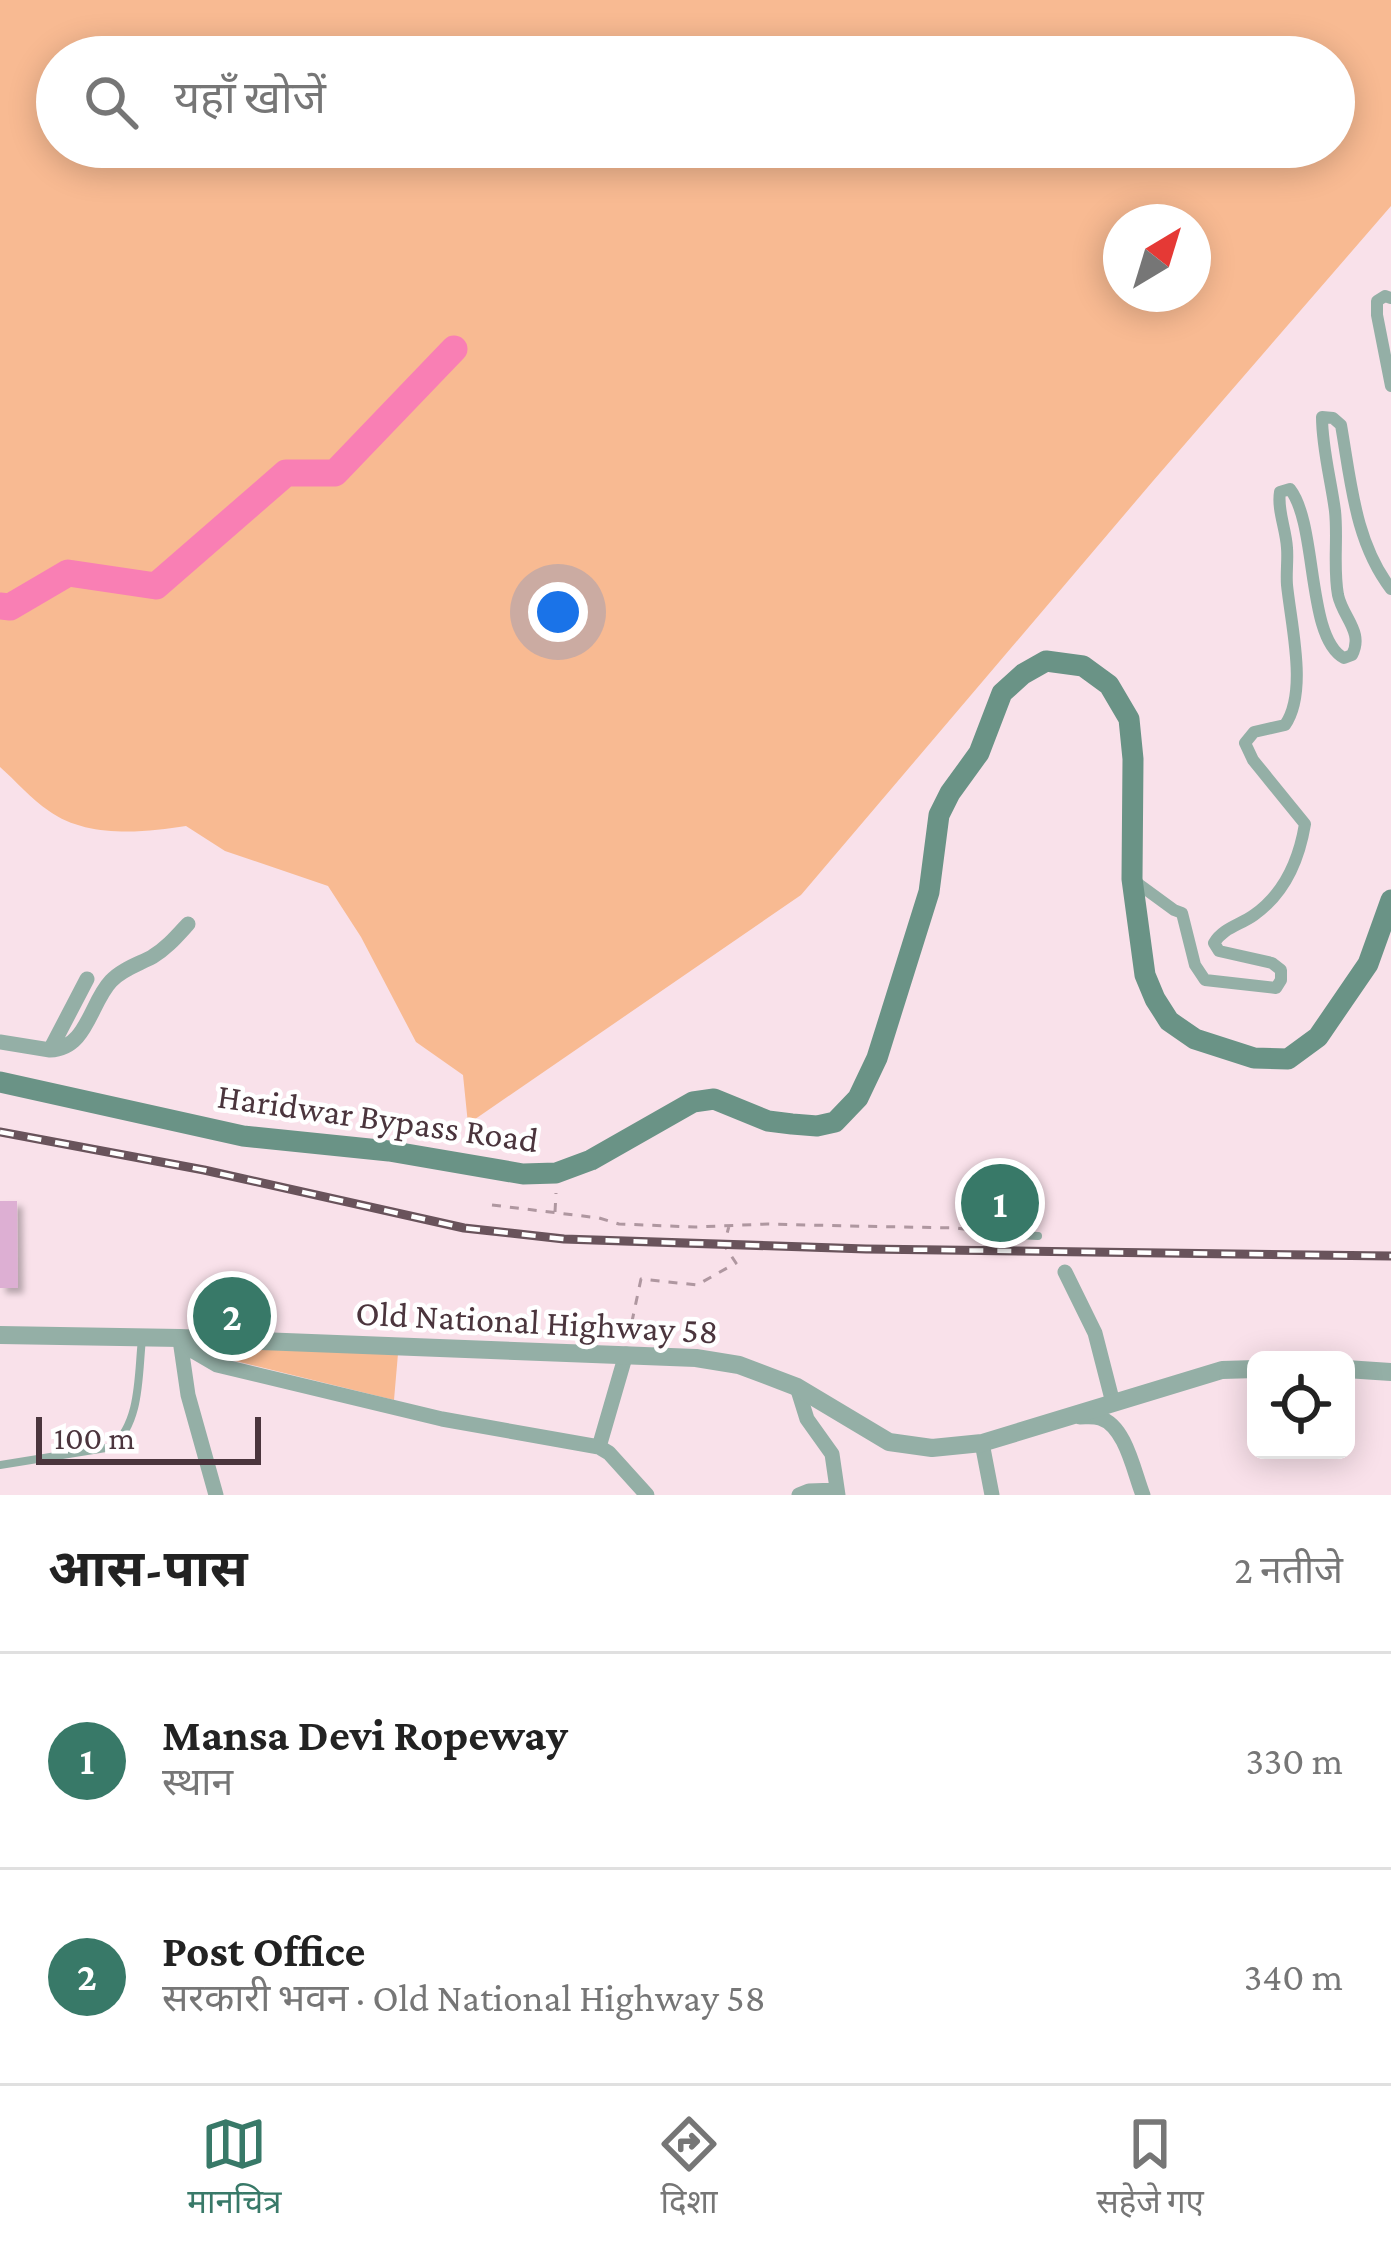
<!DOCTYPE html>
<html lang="hi">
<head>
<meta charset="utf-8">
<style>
	:root { --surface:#fff; --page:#f2f2f2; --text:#222; --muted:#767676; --line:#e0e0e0; --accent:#387968 }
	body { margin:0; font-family:"Crimson Pro","Noto Sans Devanagari",serif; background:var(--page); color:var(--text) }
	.controls { position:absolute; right:36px; bottom:36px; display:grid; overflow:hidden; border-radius:18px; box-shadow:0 6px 30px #0003 }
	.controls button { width:108px; height:108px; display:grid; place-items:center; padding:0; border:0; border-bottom:3px solid var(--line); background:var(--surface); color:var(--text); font:60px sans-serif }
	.compass { position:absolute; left:1103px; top:204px; width:108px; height:108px; border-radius:50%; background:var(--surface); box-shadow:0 6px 30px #0003; rotate:38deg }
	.scale { position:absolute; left:36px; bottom:30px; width:225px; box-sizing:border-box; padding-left:12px; border:6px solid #4b353d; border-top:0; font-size:33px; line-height:42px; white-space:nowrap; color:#4b353d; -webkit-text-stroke:9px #fff; paint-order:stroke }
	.you { position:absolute; left:558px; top:612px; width:42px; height:42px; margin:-30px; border:9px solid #fff; border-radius:50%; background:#1a73e8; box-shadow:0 0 0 18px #1a73e833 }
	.badge { display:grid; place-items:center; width:78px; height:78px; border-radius:50%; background:var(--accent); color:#fff; font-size:39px; font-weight:700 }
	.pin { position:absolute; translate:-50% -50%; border:6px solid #fff; box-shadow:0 3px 12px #0006 }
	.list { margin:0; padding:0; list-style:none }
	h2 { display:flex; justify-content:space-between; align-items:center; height:156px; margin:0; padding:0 48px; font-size:51px }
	h2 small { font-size:39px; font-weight:400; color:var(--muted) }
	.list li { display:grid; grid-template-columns:78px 1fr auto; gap:36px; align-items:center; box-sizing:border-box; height:216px; padding:0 48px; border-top:3px solid var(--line) }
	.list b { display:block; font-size:45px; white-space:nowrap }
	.list p { margin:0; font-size:39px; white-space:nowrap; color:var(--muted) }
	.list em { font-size:39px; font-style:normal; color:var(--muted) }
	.icon { flex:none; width:66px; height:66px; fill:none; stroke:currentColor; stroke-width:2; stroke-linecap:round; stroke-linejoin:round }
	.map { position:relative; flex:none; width:1391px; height:1495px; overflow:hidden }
	.search { position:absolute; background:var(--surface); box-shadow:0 6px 30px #0003; left:36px; right:36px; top:36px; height:132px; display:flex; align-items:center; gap:30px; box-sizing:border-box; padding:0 42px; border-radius:66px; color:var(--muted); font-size:45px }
	.sheet { height:588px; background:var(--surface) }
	nav { display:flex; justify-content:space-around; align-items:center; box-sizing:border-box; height:168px; border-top:3px solid var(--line); background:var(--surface); font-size:33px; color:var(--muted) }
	nav a { display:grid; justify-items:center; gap:6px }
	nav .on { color:var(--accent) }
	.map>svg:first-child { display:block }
</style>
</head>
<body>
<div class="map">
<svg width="1391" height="1495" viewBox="0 0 1391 1495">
	<defs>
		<filter id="shadow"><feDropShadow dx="5.5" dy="5.5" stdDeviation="3" flood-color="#0004"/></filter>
	</defs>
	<rect width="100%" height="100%" fill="#f9e1ea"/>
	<path fill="#f8ba92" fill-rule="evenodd" d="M 0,0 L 1391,0 L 1391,206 L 1153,481 L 801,895 L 468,1124 L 463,1075 L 416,1042 L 361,937 L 328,886 L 225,851 L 186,826 C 143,833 86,838 49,811 C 31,799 16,781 0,767 ZM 57,57 L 1334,57 L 1334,147 L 57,147 ZM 1121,222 L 1193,222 L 1193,294 L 1121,294 Z
		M 399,1342 L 394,1400 L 215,1356 L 218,1343 Z"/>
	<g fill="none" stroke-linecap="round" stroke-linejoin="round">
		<path stroke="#f97fb4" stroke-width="27" d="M 0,606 L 10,607 L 68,573 L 156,586 L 286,473 L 335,473 L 454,349"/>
	</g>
	<path fill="#ddafd3" filter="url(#shadow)" d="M 1000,1176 L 1025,1192 L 1000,1230 L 975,1214 Z
		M 0,1201 L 17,1201 L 18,1288 L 0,1288 Z"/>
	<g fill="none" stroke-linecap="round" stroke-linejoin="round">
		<path stroke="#af97a0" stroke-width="3" stroke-dasharray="9 9" stroke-linecap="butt" d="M 492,1205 L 599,1218 L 619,1224 L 695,1227 L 768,1224 L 850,1226 L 956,1228 L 985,1232
			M 555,1212 L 556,1193
			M 1000,1224 L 1008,1202
			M 628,1340 L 641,1279 L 697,1285 L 736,1263 L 724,1245 L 729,1226"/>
		<path stroke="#94afa6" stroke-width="8" d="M 997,1234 L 1038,1236
			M 0,1465 L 112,1447 C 141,1422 138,1375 142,1339"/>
		<path stroke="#94afa6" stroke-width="12" d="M 1391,298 L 1385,296 L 1377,301 L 1377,315 L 1391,386
			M 1133,880 L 1174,910 L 1182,913 L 1195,965 L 1205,980 L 1276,988 L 1281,980 L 1281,970 L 1272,963 L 1219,951 L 1214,943 C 1223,928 1240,925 1254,915 C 1284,894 1299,860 1305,824 L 1253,760 L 1245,743 L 1254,732 L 1285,725 C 1308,692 1291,625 1287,585 C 1286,573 1288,560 1287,548 C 1286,529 1277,510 1280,492 L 1290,489 C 1318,525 1306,638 1344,658 L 1352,655 C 1364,632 1343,618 1338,595 C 1333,568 1338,538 1335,511 C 1331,480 1322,448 1322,417 L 1333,418 L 1341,425 C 1351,482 1355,542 1391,589"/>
		<path stroke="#94afa6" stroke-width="15" d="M 0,1042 L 50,1050 L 87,979
			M 50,1050 C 87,1049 90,1003 111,981 C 122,969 139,964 152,957 C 167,948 177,936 188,924
			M 1065,1272 L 1095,1333 L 1113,1403
			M 180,1340 L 188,1395 L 216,1495
			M 181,1344 L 217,1365 L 442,1419 L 599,1447 L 609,1453 L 647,1495
			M 797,1387 L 807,1419 L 832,1454 L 838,1495
			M 1080,1417 C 1087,1417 1093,1416 1100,1418 C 1126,1426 1134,1473 1143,1495
			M 982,1443 L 992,1495
			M 599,1447 L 626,1354
			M 799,1495 L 809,1491 L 837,1490"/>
		<path stroke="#94afa6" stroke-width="18" d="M 0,1335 L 180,1338 L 696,1358 L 739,1365 L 797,1387 L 889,1442 L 932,1448 L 982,1443 L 1222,1370 L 1256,1369
			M 1346,1369 L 1391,1372"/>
		<path stroke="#6a9386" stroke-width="21" d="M 0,1082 L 243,1136 L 389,1151 L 523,1174 L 556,1173 L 591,1160 L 693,1102 L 714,1099 L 768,1121 L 792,1124 L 817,1126 L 835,1122 L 858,1098 L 877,1058 L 929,892 L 939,815 L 950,793 L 979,753 L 1002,693 L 1023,674 L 1046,661 L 1083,666 L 1109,685 L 1129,719 L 1133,759 L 1132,879 L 1145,975 L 1155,999 L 1169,1021 L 1195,1039 L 1254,1058 L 1288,1059 L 1318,1037 L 1368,964 L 1391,900"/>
		<defs>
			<path id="rail" d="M 0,1132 L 204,1170 L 464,1228 L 564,1239 L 866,1249 L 1391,1256"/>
		</defs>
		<use href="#rail" stroke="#69535b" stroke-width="9"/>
		<use href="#rail" stroke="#fff" stroke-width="4.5" stroke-dasharray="14" stroke-linecap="butt"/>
	</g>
	<g text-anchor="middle" stroke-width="9" stroke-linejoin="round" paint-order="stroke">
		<g font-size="36" fill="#4b353d" stroke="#fff">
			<text transform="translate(378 1117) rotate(8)" y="13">Haridwar Bypass Road</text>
			<text transform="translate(537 1321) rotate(3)" y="13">Old National Highway 58</text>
		</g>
	</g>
</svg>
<div class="controls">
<button><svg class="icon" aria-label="locate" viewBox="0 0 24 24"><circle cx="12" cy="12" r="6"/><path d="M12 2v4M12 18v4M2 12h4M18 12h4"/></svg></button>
</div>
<svg class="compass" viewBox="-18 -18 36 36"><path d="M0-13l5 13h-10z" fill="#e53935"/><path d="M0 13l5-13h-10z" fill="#767676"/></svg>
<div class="scale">100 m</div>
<div class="you"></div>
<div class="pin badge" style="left:1000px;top:1203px">1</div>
<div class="pin badge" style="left:232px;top:1316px">2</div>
<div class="search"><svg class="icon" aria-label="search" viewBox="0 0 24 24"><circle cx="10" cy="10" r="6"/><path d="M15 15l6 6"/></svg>यहाँ खोजें</div>
</div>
<section class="sheet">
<h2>आस-पास<small>2 नतीजे</small></h2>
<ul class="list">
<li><span class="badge">1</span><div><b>Mansa Devi Ropeway</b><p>स्थान</p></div><em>330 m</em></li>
<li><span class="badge">2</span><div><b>Post Office</b><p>सरकारी भवन · Old National Highway 58</p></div><em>340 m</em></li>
</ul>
</section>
<nav>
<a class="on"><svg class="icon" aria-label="map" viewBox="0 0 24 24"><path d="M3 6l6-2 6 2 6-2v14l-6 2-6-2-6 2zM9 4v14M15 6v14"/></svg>मानचित्र</a>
<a><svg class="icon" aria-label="directions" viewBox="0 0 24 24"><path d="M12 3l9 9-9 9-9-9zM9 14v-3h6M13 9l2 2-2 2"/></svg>दिशा</a>
<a><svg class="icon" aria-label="saved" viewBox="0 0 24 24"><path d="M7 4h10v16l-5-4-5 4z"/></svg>सहेजे गए</a>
</nav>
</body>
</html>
